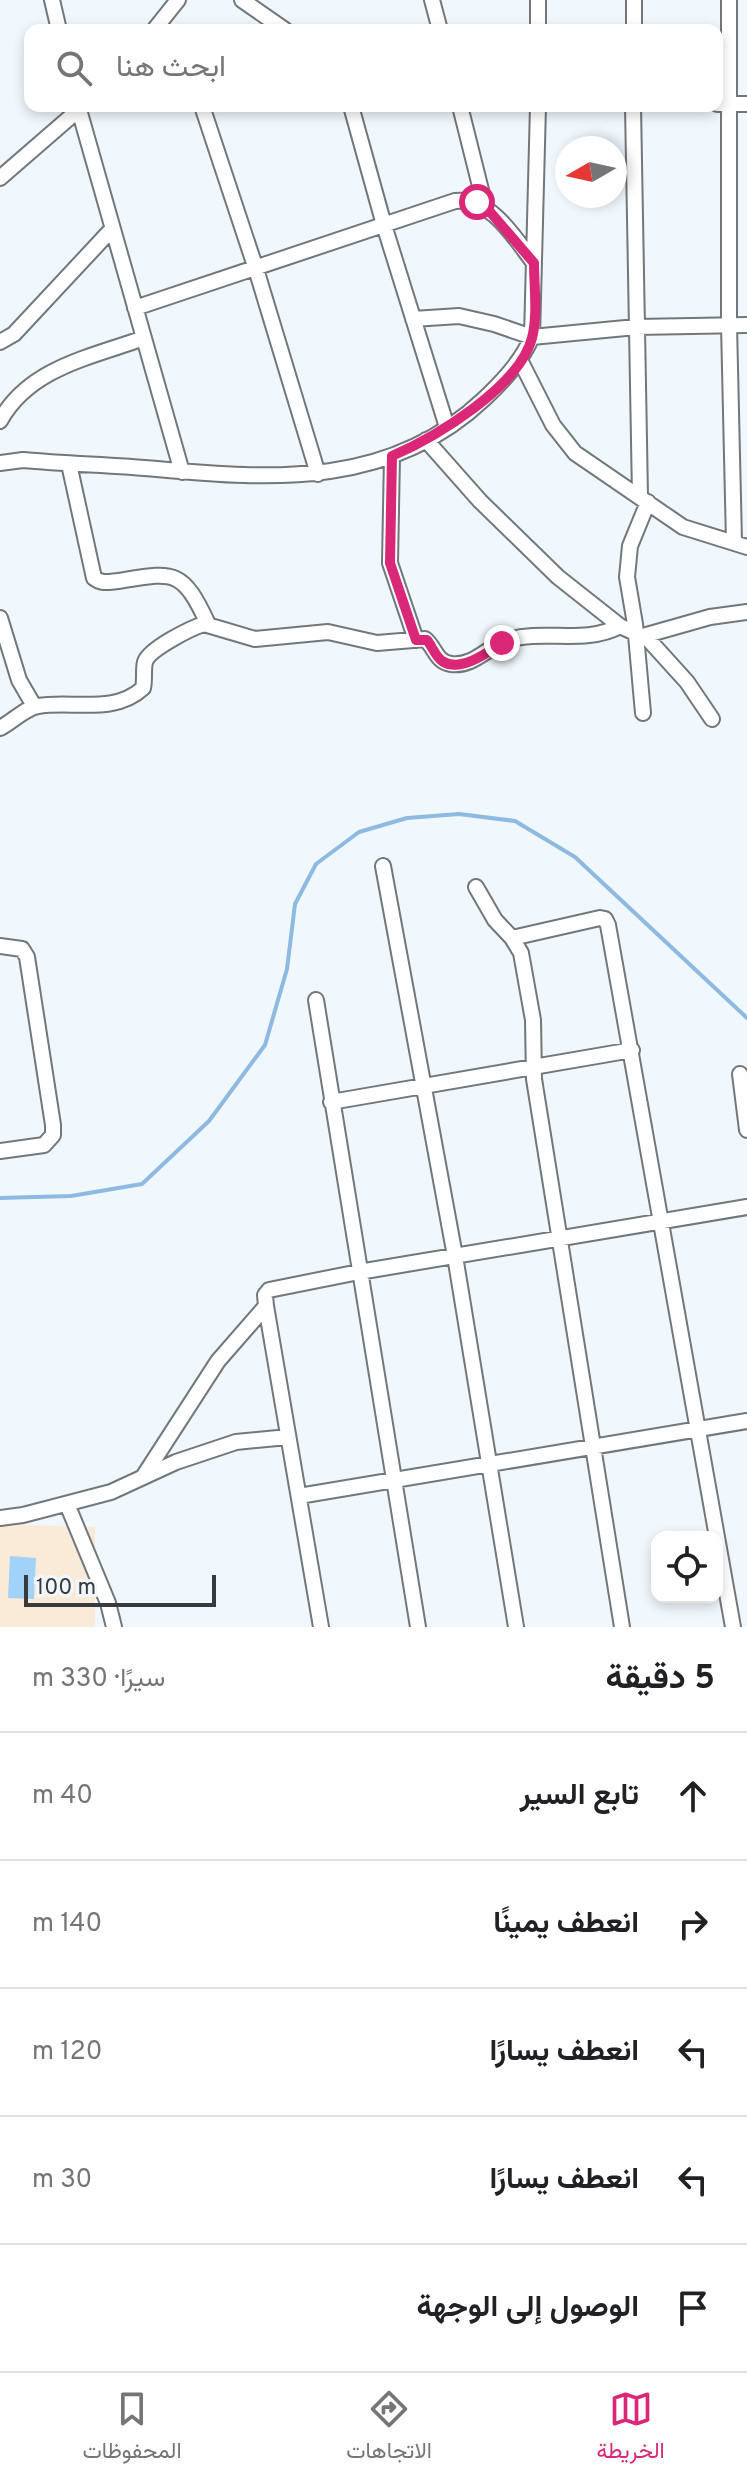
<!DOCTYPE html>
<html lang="ar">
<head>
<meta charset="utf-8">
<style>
	:root { --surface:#fff; --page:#f2f2f2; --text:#202124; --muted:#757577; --line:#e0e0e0; --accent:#db2777 }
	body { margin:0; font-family:Overpass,Vazirmatn,sans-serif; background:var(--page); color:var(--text); direction:rtl }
	.controls { position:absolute; right:24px; bottom:24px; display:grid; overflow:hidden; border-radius:16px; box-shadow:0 4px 12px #0003 }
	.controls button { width:72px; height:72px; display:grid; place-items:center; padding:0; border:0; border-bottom:2px solid var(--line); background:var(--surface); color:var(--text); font:40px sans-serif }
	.compass { position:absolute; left:555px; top:136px; width:72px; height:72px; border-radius:50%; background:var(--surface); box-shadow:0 4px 12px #0003; rotate:261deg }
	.scale { position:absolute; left:24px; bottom:20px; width:192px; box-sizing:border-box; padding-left:8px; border:4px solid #383a3c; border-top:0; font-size:22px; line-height:28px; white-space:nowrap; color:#383a3c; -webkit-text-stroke:6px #f1f8fd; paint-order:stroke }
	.stop { position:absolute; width:24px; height:24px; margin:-18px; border:6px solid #db2777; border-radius:50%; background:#fff }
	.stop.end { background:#db2777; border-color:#fff; box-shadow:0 2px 8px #0008 }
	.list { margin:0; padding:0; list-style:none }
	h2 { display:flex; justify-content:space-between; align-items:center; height:104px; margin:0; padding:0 32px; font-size:34px }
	h2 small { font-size:26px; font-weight:400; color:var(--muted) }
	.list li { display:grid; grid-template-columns:52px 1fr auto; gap:24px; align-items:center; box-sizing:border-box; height:128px; padding:0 32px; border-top:2px solid var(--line) }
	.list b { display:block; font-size:30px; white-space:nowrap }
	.list em { font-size:26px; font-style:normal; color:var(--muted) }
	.icon { flex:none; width:44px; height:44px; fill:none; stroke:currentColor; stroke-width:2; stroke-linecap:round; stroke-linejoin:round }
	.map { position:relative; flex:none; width:747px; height:1627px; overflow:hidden; direction:ltr }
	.search { position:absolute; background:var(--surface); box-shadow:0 4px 12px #0003; left:24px; right:24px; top:24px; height:88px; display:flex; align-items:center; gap:20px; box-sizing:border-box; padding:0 28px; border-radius:16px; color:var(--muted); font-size:30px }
	.sheet { height:744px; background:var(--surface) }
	nav { display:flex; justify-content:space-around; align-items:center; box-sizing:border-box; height:112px; border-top:2px solid var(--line); background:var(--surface); font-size:22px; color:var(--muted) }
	nav a { display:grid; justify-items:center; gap:4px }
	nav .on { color:var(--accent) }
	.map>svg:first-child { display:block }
</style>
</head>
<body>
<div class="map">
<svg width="747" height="1627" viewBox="0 0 747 1627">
	<rect width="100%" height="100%" fill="#f1f8fd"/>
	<path fill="#faead8" d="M 0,1524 L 95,1527 L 95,1627 L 0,1627 Z"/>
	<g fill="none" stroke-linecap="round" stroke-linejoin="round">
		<path stroke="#8eb9e1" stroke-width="4" d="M 0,1198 L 71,1196 L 142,1184 L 209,1121 L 265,1045 L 287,969 L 295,904 L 316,864 L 359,832 L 407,818 L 459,814 L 515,821 L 575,857 L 747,1018"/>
	</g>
	<path fill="#a1d2f7" d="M 10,1556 L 36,1558 L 34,1599 L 8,1598 Z"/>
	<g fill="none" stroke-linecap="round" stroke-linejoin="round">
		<defs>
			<path id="minor" d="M 52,0 L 59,30
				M 242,0 L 285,30
				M 432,0 L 440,30
				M 729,0 L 729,325 L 734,542
				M 154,30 L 178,0
				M 538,30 L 538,0
				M 634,30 L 634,0
				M 717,104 L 747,104
				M 78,106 L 182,472
				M 202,106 L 256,269 L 318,474
				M 351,106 L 384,225 L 447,427
				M 460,106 L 485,206
				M 633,106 L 640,496
				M 0,178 L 83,106
				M 135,308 L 455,201 C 491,197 514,237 534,263
				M 413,319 L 459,316 L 494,324 L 532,337 L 636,327 L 747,325
				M 0,342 L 14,334 L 112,229
				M 520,360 L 553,425 L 575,453 L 683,527 L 747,547
				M 0,421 C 29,368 91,357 144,338
				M 426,440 L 480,501 L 558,577 L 620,626 L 648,639 L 687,682 L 712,719
				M 392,456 L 390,563 L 416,640
				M 0,463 L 23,460 C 67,464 112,465 157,469 C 274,480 391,487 484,399 C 503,381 521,362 532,337 L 538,106
				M 69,464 L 94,578 C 102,584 108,582 118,581 C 174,572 182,568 208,624
				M 0,618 L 19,680 L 34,706
				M 643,636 L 710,617 L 747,612
				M 643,713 L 635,624 L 627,577 L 630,546 L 648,502
				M 0,728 C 12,722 25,708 38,706 C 72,700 114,715 143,688 C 145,679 143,670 145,662 C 149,649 191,628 204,624 L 255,639 L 328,632 L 377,643 L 425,639 C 435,647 436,662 451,664 C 474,667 488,646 508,640 C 545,629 584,645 620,626
				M 383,866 L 455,1256 L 516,1627
				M 476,887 L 495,920 L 512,938 L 521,953 L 533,1020 L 534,1079 L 622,1627
				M 512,938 L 600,918 L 605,919 L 608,925 L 733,1627
				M 0,946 L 22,949 L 27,957 L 53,1125 L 53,1135 L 44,1145 L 0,1151
				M 316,1000 L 418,1627
				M 740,1074 L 747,1130
				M 331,1102 L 632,1050
				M 143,1477 L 218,1361 L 266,1306
				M 299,1496 L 747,1421
				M 67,1504 L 108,1603 L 114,1627
				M 0,1518 L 23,1515 L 111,1492 L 176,1462 L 236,1442 L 288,1437
				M 321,1627 L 266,1306 L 265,1295 L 269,1290 L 359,1272 L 747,1207"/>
		</defs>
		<use href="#minor" stroke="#71777b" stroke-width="18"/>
		<use href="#minor" stroke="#fff" stroke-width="14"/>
	</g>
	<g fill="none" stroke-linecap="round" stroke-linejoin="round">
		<path stroke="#db2777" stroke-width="10" d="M 477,202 L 485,206 L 534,263 C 534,286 538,315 532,338 C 519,387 436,437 392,456 L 390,563 L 416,640 L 427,640 C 432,646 435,656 442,661 C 460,673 487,653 502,643"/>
	</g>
</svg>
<div class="controls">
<button><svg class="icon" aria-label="locate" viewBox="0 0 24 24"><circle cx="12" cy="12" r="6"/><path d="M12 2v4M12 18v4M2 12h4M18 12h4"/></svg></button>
</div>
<svg class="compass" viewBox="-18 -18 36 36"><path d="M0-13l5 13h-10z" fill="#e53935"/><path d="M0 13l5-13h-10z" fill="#757577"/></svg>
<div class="scale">100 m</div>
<div class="stop" style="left:477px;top:202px"></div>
<div class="stop end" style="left:502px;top:643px"></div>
<div class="search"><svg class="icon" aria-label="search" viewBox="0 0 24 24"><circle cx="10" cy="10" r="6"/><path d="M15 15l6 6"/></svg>ابحث هنا</div>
</div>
<section class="sheet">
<h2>5 دقيقة<small>سيرًا · 330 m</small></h2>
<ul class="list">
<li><svg class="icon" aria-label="ahead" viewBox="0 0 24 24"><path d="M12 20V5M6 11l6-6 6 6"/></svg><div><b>تابع السير</b></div><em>40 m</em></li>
<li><svg class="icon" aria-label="right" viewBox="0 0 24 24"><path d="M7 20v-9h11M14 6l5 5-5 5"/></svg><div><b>انعطف يمينًا</b></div><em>140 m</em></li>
<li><svg class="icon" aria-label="left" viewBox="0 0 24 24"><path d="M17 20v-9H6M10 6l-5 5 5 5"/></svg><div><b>انعطف يسارًا</b></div><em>120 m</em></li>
<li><svg class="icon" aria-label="left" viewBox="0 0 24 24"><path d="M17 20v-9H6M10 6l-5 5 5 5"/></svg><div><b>انعطف يسارًا</b></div><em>30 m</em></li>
<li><svg class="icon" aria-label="arrive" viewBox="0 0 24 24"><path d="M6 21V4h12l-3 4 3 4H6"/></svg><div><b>الوصول إلى الوجهة</b></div></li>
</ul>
</section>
<nav>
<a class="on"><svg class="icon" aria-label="map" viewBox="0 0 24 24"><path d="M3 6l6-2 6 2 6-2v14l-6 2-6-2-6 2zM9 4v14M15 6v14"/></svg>الخريطة</a>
<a><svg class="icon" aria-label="directions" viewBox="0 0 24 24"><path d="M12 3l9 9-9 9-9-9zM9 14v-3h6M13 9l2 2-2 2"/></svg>الاتجاهات</a>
<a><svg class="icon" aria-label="saved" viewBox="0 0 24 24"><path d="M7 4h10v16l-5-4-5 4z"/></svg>المحفوظات</a>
</nav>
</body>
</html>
